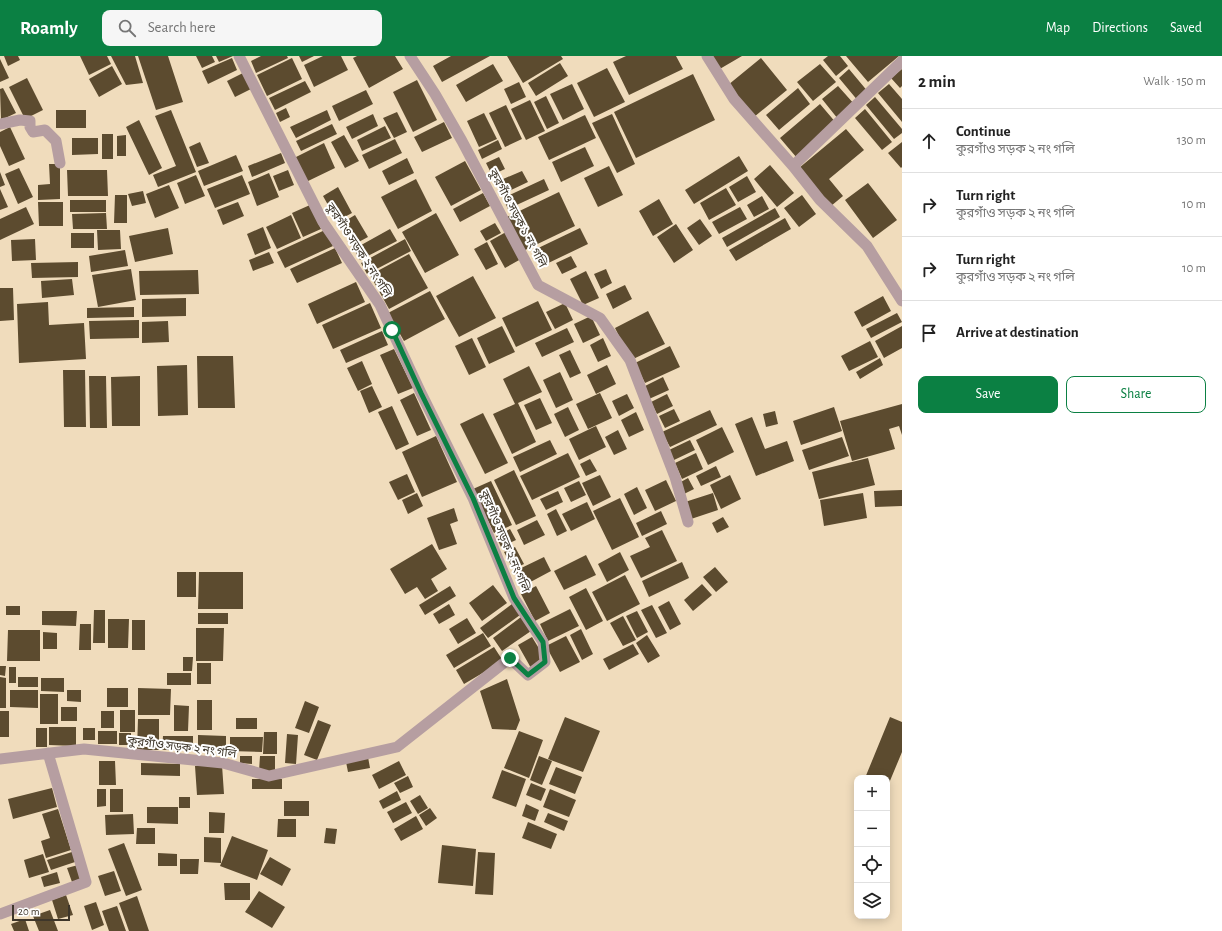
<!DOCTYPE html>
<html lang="en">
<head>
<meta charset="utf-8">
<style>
	:root { --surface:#fff; --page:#f6f6f6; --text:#222; --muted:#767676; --line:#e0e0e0; --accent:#0b8043 }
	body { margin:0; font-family:"Alegreya Sans","Noto Sans Bengali",sans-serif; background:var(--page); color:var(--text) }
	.controls { position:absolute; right:12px; bottom:12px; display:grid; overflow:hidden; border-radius:8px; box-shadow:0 2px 10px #0003 }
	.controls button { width:36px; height:36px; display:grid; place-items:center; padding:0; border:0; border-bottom:1px solid var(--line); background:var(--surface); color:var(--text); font:20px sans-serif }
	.scale { position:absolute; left:12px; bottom:10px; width:58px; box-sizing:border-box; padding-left:4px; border:2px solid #3e362a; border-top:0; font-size:11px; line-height:14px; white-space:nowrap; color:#3e362a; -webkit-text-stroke:3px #fff; paint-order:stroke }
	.stop { position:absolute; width:12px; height:12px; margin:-9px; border:3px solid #0b8043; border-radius:50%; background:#fff }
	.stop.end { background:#0b8043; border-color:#fff; box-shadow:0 1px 4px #0008 }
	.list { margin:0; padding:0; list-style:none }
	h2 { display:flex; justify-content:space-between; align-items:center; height:52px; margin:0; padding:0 16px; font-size:17px }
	h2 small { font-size:13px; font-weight:400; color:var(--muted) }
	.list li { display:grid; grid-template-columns:26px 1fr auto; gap:12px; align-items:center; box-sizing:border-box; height:64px; padding:0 16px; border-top:1px solid var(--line) }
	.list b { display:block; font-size:15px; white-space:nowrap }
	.list p { margin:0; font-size:13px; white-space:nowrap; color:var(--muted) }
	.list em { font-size:13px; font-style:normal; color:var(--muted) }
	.actions { display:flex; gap:8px; padding:12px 16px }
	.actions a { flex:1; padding:9px 0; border:1px solid var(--accent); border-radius:8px; text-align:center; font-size:14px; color:var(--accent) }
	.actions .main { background:var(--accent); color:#fff }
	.icon { flex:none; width:22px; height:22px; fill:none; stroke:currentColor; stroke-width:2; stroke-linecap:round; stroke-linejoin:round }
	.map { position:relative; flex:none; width:902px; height:875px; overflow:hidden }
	header { display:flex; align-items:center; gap:24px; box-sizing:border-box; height:56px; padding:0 20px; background:var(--accent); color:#fff }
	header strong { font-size:19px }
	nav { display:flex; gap:22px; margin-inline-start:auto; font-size:14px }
	.search { width:280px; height:36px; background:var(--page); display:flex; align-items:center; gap:10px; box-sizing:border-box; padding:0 14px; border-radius:8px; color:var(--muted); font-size:15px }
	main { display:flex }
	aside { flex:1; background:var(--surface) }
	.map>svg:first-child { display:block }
</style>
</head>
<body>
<header>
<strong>Roamly</strong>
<div class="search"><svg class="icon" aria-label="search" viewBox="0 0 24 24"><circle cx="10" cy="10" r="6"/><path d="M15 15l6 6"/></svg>Search here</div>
<nav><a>Map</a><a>Directions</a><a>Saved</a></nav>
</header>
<main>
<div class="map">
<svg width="902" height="875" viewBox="0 0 902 875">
	<rect width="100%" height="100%" fill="#f0dcbc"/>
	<path fill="#5c4b2f" d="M 4,0 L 18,0 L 20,4 L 8,10 Z
		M 80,0 L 107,0 L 111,8 L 89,19 Z
		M 111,0 L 135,0 L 143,27 L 126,29 Z
		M 138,0 L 168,0 L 183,46 L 156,54 Z
		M 196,0 L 212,0 L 215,6 L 202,12 Z
		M 216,0 L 233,0 L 219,6 Z
		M 261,0 L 287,0 L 288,2 L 256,17 L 251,5 Z
		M 299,0 L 314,0 L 302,6 Z
		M 323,0 L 341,0 L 348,14 L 314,31 L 304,9 Z
		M 357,0 L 395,0 L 403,13 L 369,32 L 353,2 Z
		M 451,0 L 490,0 L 442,26 L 433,10 Z
		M 507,0 L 561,0 L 563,3 L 523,27 Z
		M 626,0 L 676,0 L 683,13 L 629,39 L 613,6 Z
		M 709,0 L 742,0 L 718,14 Z
		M 828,0 L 840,0 L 848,10 L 836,20 L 823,4 Z
		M 846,0 L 899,0 L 868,26 Z
		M 232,2 L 237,14 L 208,28 L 202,15 Z
		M 292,2 L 302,23 L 267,40 L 257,19 Z
		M 761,2 L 787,34 L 754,61 L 728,29 Z
		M 0,3 L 9,22 L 0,26 Z
		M 560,7 L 568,20 L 536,40 L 528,27 Z
		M 493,8 L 503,25 L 466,46 L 456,29 Z
		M 820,8 L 836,26 L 813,45 L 797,26 Z
		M 112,10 L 122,28 L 99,41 L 89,23 Z
		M 607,12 L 625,46 L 594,61 L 577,27 Z
		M 849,13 L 869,37 L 859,46 L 839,22 Z
		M 902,13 L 902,30 L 900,32 L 891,22 Z
		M 243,17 L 251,33 L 235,41 L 227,25 Z
		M 693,18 L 715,64 L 636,102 L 614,56 Z
		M 27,22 L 43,54 L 25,63 L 9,31 Z
		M 417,24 L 437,64 L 413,76 L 393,36 Z
		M 305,25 L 311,36 L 275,54 L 269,42 Z
		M 519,26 L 526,41 L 511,48 L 504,33 Z
		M 572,28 L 584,53 L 563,64 L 550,38 Z
		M 889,28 L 902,43 L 902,66 L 878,37 Z
		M 838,30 L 855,49 L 838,63 L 822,43 Z
		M 3,32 L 16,57 L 1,64 L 0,33 Z
		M 798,32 L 810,48 L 779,74 L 766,59 Z
		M 366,34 L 373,48 L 339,65 L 332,50 Z
		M 546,40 L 559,67 L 547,73 L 534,46 Z
		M 875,41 L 902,73 L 902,77 L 894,83 L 866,49 Z
		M 530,44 L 545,75 L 526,84 L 511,53 Z
		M 820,48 L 837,68 L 797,102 L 780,82 Z
		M 506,49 L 522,83 L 505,91 L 489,57 Z
		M 286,52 L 290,61 L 280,66 L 276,57 Z
		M 865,53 L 892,86 L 882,94 L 855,62 Z
		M 56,54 L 86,54 L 86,72 L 56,72 Z
		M 171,54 L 196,116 L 158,131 L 153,119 L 176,110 L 155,60 Z
		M 327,54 L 331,64 L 296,82 L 290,71 Z
		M 397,56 L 407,76 L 394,82 L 383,62 Z
		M 484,57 L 497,83 L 479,91 L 467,65 Z
		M 373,58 L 378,70 L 352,83 L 346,71 Z
		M 612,58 L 635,108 L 617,117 L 592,67 Z
		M 585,59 L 596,82 L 549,104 L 538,81 Z
		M 139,64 L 162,112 L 149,119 L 126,71 Z
		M 444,66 L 452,82 L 422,96 L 414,81 Z
		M 332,68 L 337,78 L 301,95 L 296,85 Z
		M 385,70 L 391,82 L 362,95 L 357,84 Z
		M 10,71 L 25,103 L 9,110 L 0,90 L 0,76 Z
		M 846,73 L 864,94 L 829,123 L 843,140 L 831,150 L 799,112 Z
		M 102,78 L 113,78 L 113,103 L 102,103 Z
		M 126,79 L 126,100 L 117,100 L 117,80 Z
		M 344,79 L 359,105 L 345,112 L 331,86 Z
		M 72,82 L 98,82 L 98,98 L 72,99 Z
		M 395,83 L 402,97 L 369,113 L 362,99 Z
		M 498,84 L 502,93 L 482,103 L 478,94 Z
		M 200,86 L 209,107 L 197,111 L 189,91 Z
		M 902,86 L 902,111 L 901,112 L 888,97 Z
		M 324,87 L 335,112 L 306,126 L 294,102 Z
		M 585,91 L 594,110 L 561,126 L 552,106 Z
		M 281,97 L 285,107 L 252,121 L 248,110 Z
		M 236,99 L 243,115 L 204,130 L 198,115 Z
		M 739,100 L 748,115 L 694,148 L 685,134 Z
		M 499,101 L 505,113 L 492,119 L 486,107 Z
		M 407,102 L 414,117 L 389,129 L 382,115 Z
		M 465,105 L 481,134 L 451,150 L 435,121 Z
		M 49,108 L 60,108 L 60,143 L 38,144 L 38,129 L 50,128 Z
		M 770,109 L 794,137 L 777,151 L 754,123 Z
		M 609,110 L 623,139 L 598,151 L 584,122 Z
		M 19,112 L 33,141 L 18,148 L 5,118 Z
		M 67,114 L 107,114 L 108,140 L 68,140 Z
		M 288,114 L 294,129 L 279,135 L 273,120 Z
		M 522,115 L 528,126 L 509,135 L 503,123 Z
		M 0,116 L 5,129 L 0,131 Z
		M 269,117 L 279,141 L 257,150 L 248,126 Z
		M 196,119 L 205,140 L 185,148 L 177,127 Z
		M 242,119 L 250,138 L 215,152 L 207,133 Z
		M 747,120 L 756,136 L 738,146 L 729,131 Z
		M 416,123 L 432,155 L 398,173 L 381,141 Z
		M 544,123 L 549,134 L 508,153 L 503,142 Z
		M 868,127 L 897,164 L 873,182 L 845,144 Z
		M 169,129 L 179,152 L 155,162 L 146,138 Z
		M 338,131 L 352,157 L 337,165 L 323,140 Z
		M 726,132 L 736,149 L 709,164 L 700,147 Z
		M 0,133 L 8,151 L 0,154 Z
		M 143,135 L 146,147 L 132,150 L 128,138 Z
		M 559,136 L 575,170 L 523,195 L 507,161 Z
		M 483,137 L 490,150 L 460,166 L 453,153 Z
		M 115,139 L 127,139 L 127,167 L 114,167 Z
		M 802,139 L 816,158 L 799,171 L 784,152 Z
		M 762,140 L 769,153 L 754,161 L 747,149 Z
		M 659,143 L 673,168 L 653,180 L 639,155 Z
		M 70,144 L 106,144 L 106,156 L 70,156 Z
		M 38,146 L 63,146 L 63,170 L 39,170 Z
		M 238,146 L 244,160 L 223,169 L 217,154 Z
		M 310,149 L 321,173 L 303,181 L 292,157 Z
		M 26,151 L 34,168 L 0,184 L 0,163 Z
		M 740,151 L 747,163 L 719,178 L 712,166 Z
		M 775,152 L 780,161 L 727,191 L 722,182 Z
		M 106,157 L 107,173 L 73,173 L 72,158 Z
		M 436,157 L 459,199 L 425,217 L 402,176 Z
		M 291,159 L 301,182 L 277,193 L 266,171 Z
		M 355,159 L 368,181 L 353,189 L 340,168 Z
		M 785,162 L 791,173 L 736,205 L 729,194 Z
		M 700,163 L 712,180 L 699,189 L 687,172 Z
		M 495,167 L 501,177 L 486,185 L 480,175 Z
		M 676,168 L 693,194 L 674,207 L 657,181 Z
		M 263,171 L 271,192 L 255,199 L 247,178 Z
		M 168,172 L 173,198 L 135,206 L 129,180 Z
		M 580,172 L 588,188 L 540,211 L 532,195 Z
		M 390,173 L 397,185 L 360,204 L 354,193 Z
		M 97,174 L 120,174 L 121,193 L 98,194 Z
		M 325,174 L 333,190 L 285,212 L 277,196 Z
		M 506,176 L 521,203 L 505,212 L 490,185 Z
		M 71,177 L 94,177 L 94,192 L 71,192 Z
		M 35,183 L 36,204 L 12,205 L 11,184 Z
		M 405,183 L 411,195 L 367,218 L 361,207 Z
		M 487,186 L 498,208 L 486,214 L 474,193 Z
		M 335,192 L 342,207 L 297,227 L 290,213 Z
		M 125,194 L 128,210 L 91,216 L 89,200 Z
		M 269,196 L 274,207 L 253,215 L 249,204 Z
		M 409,198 L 428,232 L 389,253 L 370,219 Z
		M 571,200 L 577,211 L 562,218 L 556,207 Z
		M 78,206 L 78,221 L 32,222 L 31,207 Z
		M 131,213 L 136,244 L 98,251 L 92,219 Z
		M 606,213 L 612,227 L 601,233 L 594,218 Z
		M 198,214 L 199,238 L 140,239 L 139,215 Z
		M 586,215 L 599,242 L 583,249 L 570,223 Z
		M 473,220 L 496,262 L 459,281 L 436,240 Z
		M 72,223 L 74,239 L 42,242 L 41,225 Z
		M 356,226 L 365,246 L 317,268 L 308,248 Z
		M 625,229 L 632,243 L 613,253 L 606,238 Z
		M 0,232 L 13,232 L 14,264 L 0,265 Z
		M 430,235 L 445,263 L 404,285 L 388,257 Z
		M 883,240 L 891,255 L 862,271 L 854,256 Z
		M 186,242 L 186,260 L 142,261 L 142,243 Z
		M 538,245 L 552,274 L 516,291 L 502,262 Z
		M 48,246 L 49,269 L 84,267 L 86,303 L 19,307 L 17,248 Z
		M 370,247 L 381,272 L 333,293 L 322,269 Z
		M 565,247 L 573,264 L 555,273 L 546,256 Z
		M 134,251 L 134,261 L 87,262 L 87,252 Z
		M 648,255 L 665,288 L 631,304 L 615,272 Z
		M 897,257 L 902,266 L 871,282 L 866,273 Z
		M 591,260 L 600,279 L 583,287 L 574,268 Z
		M 139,264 L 139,282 L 90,283 L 89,265 Z
		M 168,265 L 169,286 L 142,287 L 142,266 Z
		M 502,270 L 515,296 L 489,308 L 477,282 Z
		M 902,270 L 902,292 L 884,302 L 875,285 Z
		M 567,272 L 574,286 L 542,301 L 535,287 Z
		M 382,275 L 388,289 L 346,307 L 340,294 Z
		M 472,282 L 486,311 L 469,319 L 455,290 Z
		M 603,282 L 611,300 L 598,306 L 590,289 Z
		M 870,285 L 878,301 L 849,315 L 841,300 Z
		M 670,290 L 680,311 L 645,327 L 635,307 Z
		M 394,293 L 413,332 L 398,338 L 380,299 Z
		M 570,294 L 581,317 L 570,322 L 559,299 Z
		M 197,300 L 233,300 L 235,352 L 198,352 Z
		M 880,302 L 883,309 L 860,323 L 856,316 Z
		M 362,305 L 372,328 L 358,335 L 347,312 Z
		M 187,309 L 188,359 L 158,360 L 157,310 Z
		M 607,309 L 616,328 L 596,338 L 587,319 Z
		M 529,310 L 542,336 L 518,347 L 536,386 L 512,398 L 493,358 L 515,348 L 503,323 Z
		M 63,314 L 85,314 L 86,371 L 64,371 Z
		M 560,316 L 573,344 L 556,352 L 543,324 Z
		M 89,320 L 106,320 L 107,372 L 90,372 Z
		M 140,320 L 140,370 L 112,370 L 111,321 Z
		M 663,321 L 669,334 L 649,343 L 643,331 Z
		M 372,330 L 382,351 L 369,357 L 360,335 Z
		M 414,337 L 431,374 L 417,380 L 400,344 Z
		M 600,337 L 612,362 L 588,373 L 576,348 Z
		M 627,338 L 634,352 L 619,360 L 612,345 Z
		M 667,338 L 673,350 L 657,358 L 651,346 Z
		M 540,342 L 552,367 L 536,374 L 524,349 Z
		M 902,348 L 902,379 L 899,370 L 889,373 L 895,393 L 852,405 L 840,365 Z
		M 392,350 L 409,388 L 396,394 L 378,356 Z
		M 568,351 L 579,374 L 565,381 L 554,358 Z
		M 834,351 L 842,375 L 801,389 L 793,365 Z
		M 674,353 L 680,365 L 665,372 L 659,360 Z
		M 710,354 L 717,369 L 670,391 L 662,376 Z
		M 775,355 L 778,368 L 766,371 L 763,358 Z
		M 636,356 L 644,374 L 629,381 L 621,364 Z
		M 483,357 L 508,407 L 485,418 L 460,368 Z
		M 752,361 L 765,393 L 787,385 L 794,405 L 756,420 L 735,368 Z
		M 596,370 L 606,391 L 579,404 L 569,383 Z
		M 722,371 L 734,396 L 708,409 L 696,384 Z
		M 618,374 L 627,393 L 614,399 L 605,381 Z
		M 436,380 L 457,426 L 422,441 L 402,396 Z
		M 842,381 L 849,400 L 809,414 L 802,394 Z
		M 550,384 L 557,398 L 520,416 L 513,401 Z
		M 690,384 L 695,394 L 674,404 L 669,394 Z
		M 568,397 L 580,421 L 532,444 L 520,420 Z
		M 696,397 L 703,413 L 682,423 L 675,407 Z
		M 868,402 L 875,429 L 819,443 L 812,416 Z
		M 590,403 L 597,415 L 586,420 L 580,408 Z
		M 716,410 L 721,421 L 701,430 L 696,420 Z
		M 514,414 L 536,460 L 516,469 L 494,424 Z
		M 407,418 L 415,436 L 398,444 L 389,426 Z
		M 600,419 L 611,441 L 593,450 L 582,427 Z
		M 730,419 L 741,443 L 721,453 L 710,429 Z
		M 688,422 L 694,433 L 684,438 L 679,427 Z
		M 666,424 L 676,445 L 655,455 L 645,434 Z
		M 491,425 L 512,469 L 494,477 L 473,433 Z
		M 579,425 L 586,439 L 571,446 L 564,432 Z
		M 637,431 L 647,452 L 634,459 L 624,438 Z
		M 902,434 L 902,450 L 875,451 L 874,435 Z
		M 558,435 L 563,446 L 546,454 L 540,443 Z
		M 417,437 L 423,450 L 408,458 L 402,444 Z
		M 713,437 L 718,454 L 691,463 L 685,446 Z
		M 863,437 L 867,462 L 824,470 L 820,444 Z
		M 620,442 L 639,481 L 612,494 L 593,455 Z
		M 587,446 L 595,463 L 571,475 L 562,458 Z
		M 454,452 L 458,465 L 450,468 L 457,488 L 439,494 L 427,462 Z
		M 556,453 L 567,475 L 557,480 L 547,458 Z
		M 661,455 L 667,468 L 642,480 L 636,467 Z
		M 723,461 L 729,471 L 717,477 L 712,467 Z
		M 537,464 L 545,479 L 524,489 L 517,474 Z
		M 510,473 L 516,484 L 501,491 L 496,480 Z
		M 662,474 L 677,505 L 641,522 L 630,500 L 650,491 L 645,482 Z
		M 432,488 L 447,513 L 431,523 L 438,535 L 425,543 L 417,531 L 405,538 L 390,513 Z
		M 515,491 L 524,508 L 513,513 L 504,496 Z
		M 620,496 L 629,514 L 607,526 L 598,508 Z
		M 586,499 L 596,519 L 564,534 L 554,515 Z
		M 544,501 L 551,515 L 523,530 L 515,515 Z
		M 682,506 L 689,522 L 649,541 L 642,525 Z
		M 715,511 L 728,526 L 716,536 L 703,521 Z
		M 177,516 L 196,516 L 196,541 L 177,541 Z
		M 199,516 L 243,516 L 243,553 L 198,553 Z
		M 625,519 L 640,548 L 607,565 L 592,536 Z
		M 702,528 L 712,539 L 693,555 L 684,544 Z
		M 493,529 L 507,547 L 482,565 L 469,547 Z
		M 450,530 L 456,540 L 425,559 L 419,549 Z
		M 536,530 L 550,557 L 535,565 L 521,538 Z
		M 586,532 L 603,565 L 586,574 L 569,541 Z
		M 669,545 L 681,568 L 670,574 L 658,551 Z
		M 449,548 L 455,559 L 439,568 L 433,558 Z
		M 512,548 L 520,559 L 488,582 L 480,572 Z
		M 652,549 L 667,577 L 656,582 L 641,554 Z
		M 6,550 L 20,550 L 20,559 L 6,559 Z
		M 570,553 L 579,570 L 548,585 L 540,568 Z
		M 94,554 L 105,554 L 105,587 L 93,587 Z
		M 42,555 L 77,555 L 76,570 L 42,569 Z
		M 637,555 L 648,576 L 637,582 L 626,560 Z
		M 198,557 L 228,557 L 228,568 L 198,568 Z
		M 623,560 L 636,584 L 623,590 L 610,567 Z
		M 521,561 L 531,575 L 502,595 L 493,582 Z
		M 467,562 L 476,577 L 458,588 L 449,573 Z
		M 108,563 L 129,563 L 128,592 L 108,592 Z
		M 132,564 L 145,564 L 145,594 L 132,594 Z
		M 80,568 L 91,568 L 91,594 L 79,594 Z
		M 196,572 L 224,572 L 223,605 L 196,605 Z
		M 581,573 L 593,598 L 582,604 L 570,579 Z
		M 8,574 L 40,574 L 40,605 L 7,605 Z
		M 43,576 L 57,577 L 57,593 L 43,593 Z
		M 483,577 L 491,590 L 454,612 L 446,599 Z
		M 647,579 L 660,600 L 648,607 L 636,587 Z
		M 566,580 L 580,606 L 560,616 L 546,590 Z
		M 532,581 L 546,604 L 531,612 L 518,589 Z
		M 633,588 L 639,598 L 609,614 L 603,603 Z
		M 494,591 L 503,605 L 464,628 L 456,614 Z
		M 183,601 L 193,601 L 192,615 L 183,615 Z
		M 197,607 L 211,607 L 211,628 L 197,628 Z
		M 0,610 L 6,610 L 5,620 L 0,619 Z
		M 9,611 L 16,611 L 16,627 L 9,627 Z
		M 167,617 L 191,617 L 191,629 L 167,629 Z
		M 0,621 L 6,622 L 6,652 L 0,652 Z
		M 18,621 L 38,621 L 38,631 L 18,631 Z
		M 41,622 L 64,622 L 64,636 L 41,635 Z
		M 507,623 L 520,664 L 516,674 L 492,673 L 480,635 Z
		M 107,632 L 128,632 L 128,651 L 107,651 Z
		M 138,632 L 171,633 L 170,659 L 138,659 Z
		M 10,634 L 38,634 L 38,652 L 10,651 Z
		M 67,634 L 81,634 L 81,646 L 67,645 Z
		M 40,638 L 58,638 L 58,668 L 40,668 Z
		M 197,644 L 212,644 L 212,674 L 197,674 Z
		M 305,645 L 319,651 L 309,677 L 295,672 Z
		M 174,649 L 189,650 L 188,675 L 174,675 Z
		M 61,651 L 77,651 L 77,665 L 61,665 Z
		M 120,654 L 135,654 L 135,676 L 120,676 Z
		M 0,655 L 9,655 L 9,681 L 0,681 Z
		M 101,655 L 114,655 L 114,672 L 101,672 Z
		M 565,661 L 600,675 L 583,716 L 548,703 Z
		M 890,661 L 902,666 L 902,696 L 887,732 L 887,722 L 865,722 Z
		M 236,662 L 257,662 L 257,673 L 236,673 Z
		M 138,663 L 159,663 L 159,694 L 137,694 Z
		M 318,664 L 331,669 L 317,704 L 304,699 Z
		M 49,671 L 76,671 L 76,690 L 49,689 Z
		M 36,672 L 47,672 L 47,691 L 36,691 Z
		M 83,672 L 95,672 L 95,684 L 83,684 Z
		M 98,675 L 117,675 L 117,688 L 98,688 Z
		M 519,675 L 543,684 L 529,722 L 504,712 Z
		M 264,676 L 277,676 L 277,698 L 263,698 Z
		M 119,677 L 131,677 L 131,689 L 119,689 Z
		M 287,678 L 298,679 L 296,708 L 285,707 Z
		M 198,679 L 226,680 L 226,692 L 198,691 Z
		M 163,680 L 193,680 L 193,694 L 162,694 Z
		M 230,681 L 263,681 L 262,696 L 230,695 Z
		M 240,700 L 252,700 L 252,708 L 240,707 Z
		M 260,700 L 275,700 L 275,715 L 259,715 Z
		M 539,700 L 552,705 L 542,729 L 530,724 Z
		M 368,701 L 370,712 L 348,716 L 346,706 Z
		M 99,705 L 115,705 L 116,729 L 99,729 Z
		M 399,705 L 406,719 L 379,733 L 372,719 Z
		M 141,707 L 180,708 L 180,720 L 141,719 Z
		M 222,709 L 224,738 L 197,739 L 195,710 Z
		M 556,711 L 582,721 L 575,738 L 549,728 Z
		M 502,714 L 526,723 L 516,751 L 492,742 Z
		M 408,720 L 413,731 L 400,737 L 394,727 Z
		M 252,723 L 282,723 L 282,733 L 252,733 Z
		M 531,727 L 546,733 L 541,745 L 526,739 Z
		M 52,732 L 57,751 L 13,763 L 8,743 Z
		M 97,733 L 106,733 L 106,750 L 97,751 Z
		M 110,733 L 123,733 L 123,756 L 110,756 Z
		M 550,733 L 576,744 L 569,761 L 543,751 Z
		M 397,735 L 401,744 L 383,753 L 379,745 Z
		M 420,739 L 428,752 L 418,758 L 410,745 Z
		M 179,741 L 190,741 L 190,752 L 179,752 Z
		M 284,745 L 309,745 L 309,760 L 284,760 Z
		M 406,746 L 412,757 L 393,767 L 387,756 Z
		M 526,748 L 539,754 L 535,765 L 522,760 Z
		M 147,751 L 178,751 L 178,768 L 147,767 Z
		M 430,752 L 437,762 L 426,770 L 419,759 Z
		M 58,753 L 71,794 L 46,802 L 41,785 L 50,782 L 42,758 Z
		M 209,756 L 225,757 L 224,777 L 209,777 Z
		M 548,757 L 568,765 L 564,775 L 544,766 Z
		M 133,758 L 134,778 L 106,779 L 105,759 Z
		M 416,760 L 423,773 L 401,785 L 394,773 Z
		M 278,763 L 296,763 L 296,781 L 277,781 Z
		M 528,766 L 557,778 L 551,793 L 522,782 Z
		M 137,772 L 155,772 L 155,788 L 136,788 Z
		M 326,772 L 337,773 L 335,788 L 324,787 Z
		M 232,780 L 268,794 L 257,824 L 220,810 Z
		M 204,781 L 221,782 L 221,807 L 204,806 Z
		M 124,787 L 142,834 L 126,840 L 108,793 Z
		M 442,789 L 476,793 L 473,830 L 438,827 Z
		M 75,795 L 78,805 L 51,814 L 47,804 Z
		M 478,796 L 495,797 L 493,839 L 475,838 Z
		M 158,797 L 177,798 L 177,810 L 158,810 Z
		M 43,798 L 49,816 L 29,822 L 24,804 Z
		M 270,801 L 291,813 L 282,830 L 260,818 Z
		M 180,803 L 199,803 L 198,818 L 180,818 Z
		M 78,809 L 82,823 L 72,826 L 67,812 Z
		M 114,815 L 121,835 L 105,840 L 98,820 Z
		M 57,816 L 60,827 L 44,831 L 41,821 Z
		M 224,827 L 250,827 L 250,844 L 225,844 Z
		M 259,835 L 285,851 L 272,872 L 245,856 Z
		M 66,839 L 73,859 L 58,863 L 52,844 Z
		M 137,840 L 149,875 L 129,875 L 119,847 Z
		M 96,846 L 104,869 L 92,874 L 84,850 Z
		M 117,850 L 126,875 L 109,875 L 102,855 Z
		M 50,854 L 58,875 L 39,875 L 33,860 Z
		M 25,863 L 29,875 L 14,875 L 11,868 Z"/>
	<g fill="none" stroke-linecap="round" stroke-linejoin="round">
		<path stroke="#b69ea1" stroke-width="11" d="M 410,0 L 435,38 L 462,85 L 538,229 L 600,262 L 630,304 L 675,421 L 688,466
			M 707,0 L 734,43 L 793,110 L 820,144 L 867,190 L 902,245
			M 0,68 L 20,64 L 30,65 L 30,71 L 33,76 L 45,74 L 56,85 L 60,107
			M 793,110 L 902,5
			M 0,703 L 84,693 L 223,707 L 269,720 L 397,691 L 510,602 L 528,619 L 545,606 L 543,586 L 514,542 L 473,442 L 421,337 L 380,249 L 323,166 L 239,0
			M 0,858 L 86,826 L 48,697"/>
	</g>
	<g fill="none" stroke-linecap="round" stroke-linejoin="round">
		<path stroke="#0b8043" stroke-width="5" d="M 392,274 L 421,337 L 473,442 L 514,542 L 543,586 L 545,606 L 528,619 L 510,602"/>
	</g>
	<g text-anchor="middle" stroke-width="4" stroke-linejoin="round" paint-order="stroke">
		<g font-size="12" fill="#3e362a" stroke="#fff">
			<text transform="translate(518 162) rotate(62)" y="4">কুরগাঁও সড়ক ১ নং গলি</text>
			<text transform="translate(359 194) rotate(57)" y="4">কুরগাঁও সড়ক ২ নং গলি</text>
			<text transform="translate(505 485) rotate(67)" y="4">কুরগাঁও সড়ক ২ নং গলি</text>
			<text transform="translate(182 691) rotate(7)" y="4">কুরগাঁও সড়ক ২ নং গলি</text>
		</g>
	</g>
</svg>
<div class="controls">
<button>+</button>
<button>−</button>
<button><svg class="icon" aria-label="locate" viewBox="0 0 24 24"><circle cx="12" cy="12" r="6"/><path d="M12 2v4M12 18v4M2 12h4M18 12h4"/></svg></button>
<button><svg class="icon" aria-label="layers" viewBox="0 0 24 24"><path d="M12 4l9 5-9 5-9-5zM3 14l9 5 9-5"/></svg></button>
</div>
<div class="scale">20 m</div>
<div class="stop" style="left:392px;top:274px"></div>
<div class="stop end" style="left:510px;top:602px"></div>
</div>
<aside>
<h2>2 min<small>Walk · 150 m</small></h2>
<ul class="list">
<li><svg class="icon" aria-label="ahead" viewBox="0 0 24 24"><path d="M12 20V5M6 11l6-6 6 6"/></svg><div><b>Continue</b><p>কুরগাঁও সড়ক ২ নং গলি</p></div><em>130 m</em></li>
<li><svg class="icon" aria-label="right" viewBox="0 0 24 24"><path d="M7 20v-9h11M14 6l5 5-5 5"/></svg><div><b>Turn right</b><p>কুরগাঁও সড়ক ২ নং গলি</p></div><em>10 m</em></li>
<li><svg class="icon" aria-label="right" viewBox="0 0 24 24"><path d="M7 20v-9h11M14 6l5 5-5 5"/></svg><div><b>Turn right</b><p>কুরগাঁও সড়ক ২ নং গলি</p></div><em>10 m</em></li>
<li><svg class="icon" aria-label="arrive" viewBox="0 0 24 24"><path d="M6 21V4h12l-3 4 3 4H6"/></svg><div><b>Arrive at destination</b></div></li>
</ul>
<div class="actions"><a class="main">Save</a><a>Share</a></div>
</aside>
</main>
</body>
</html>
